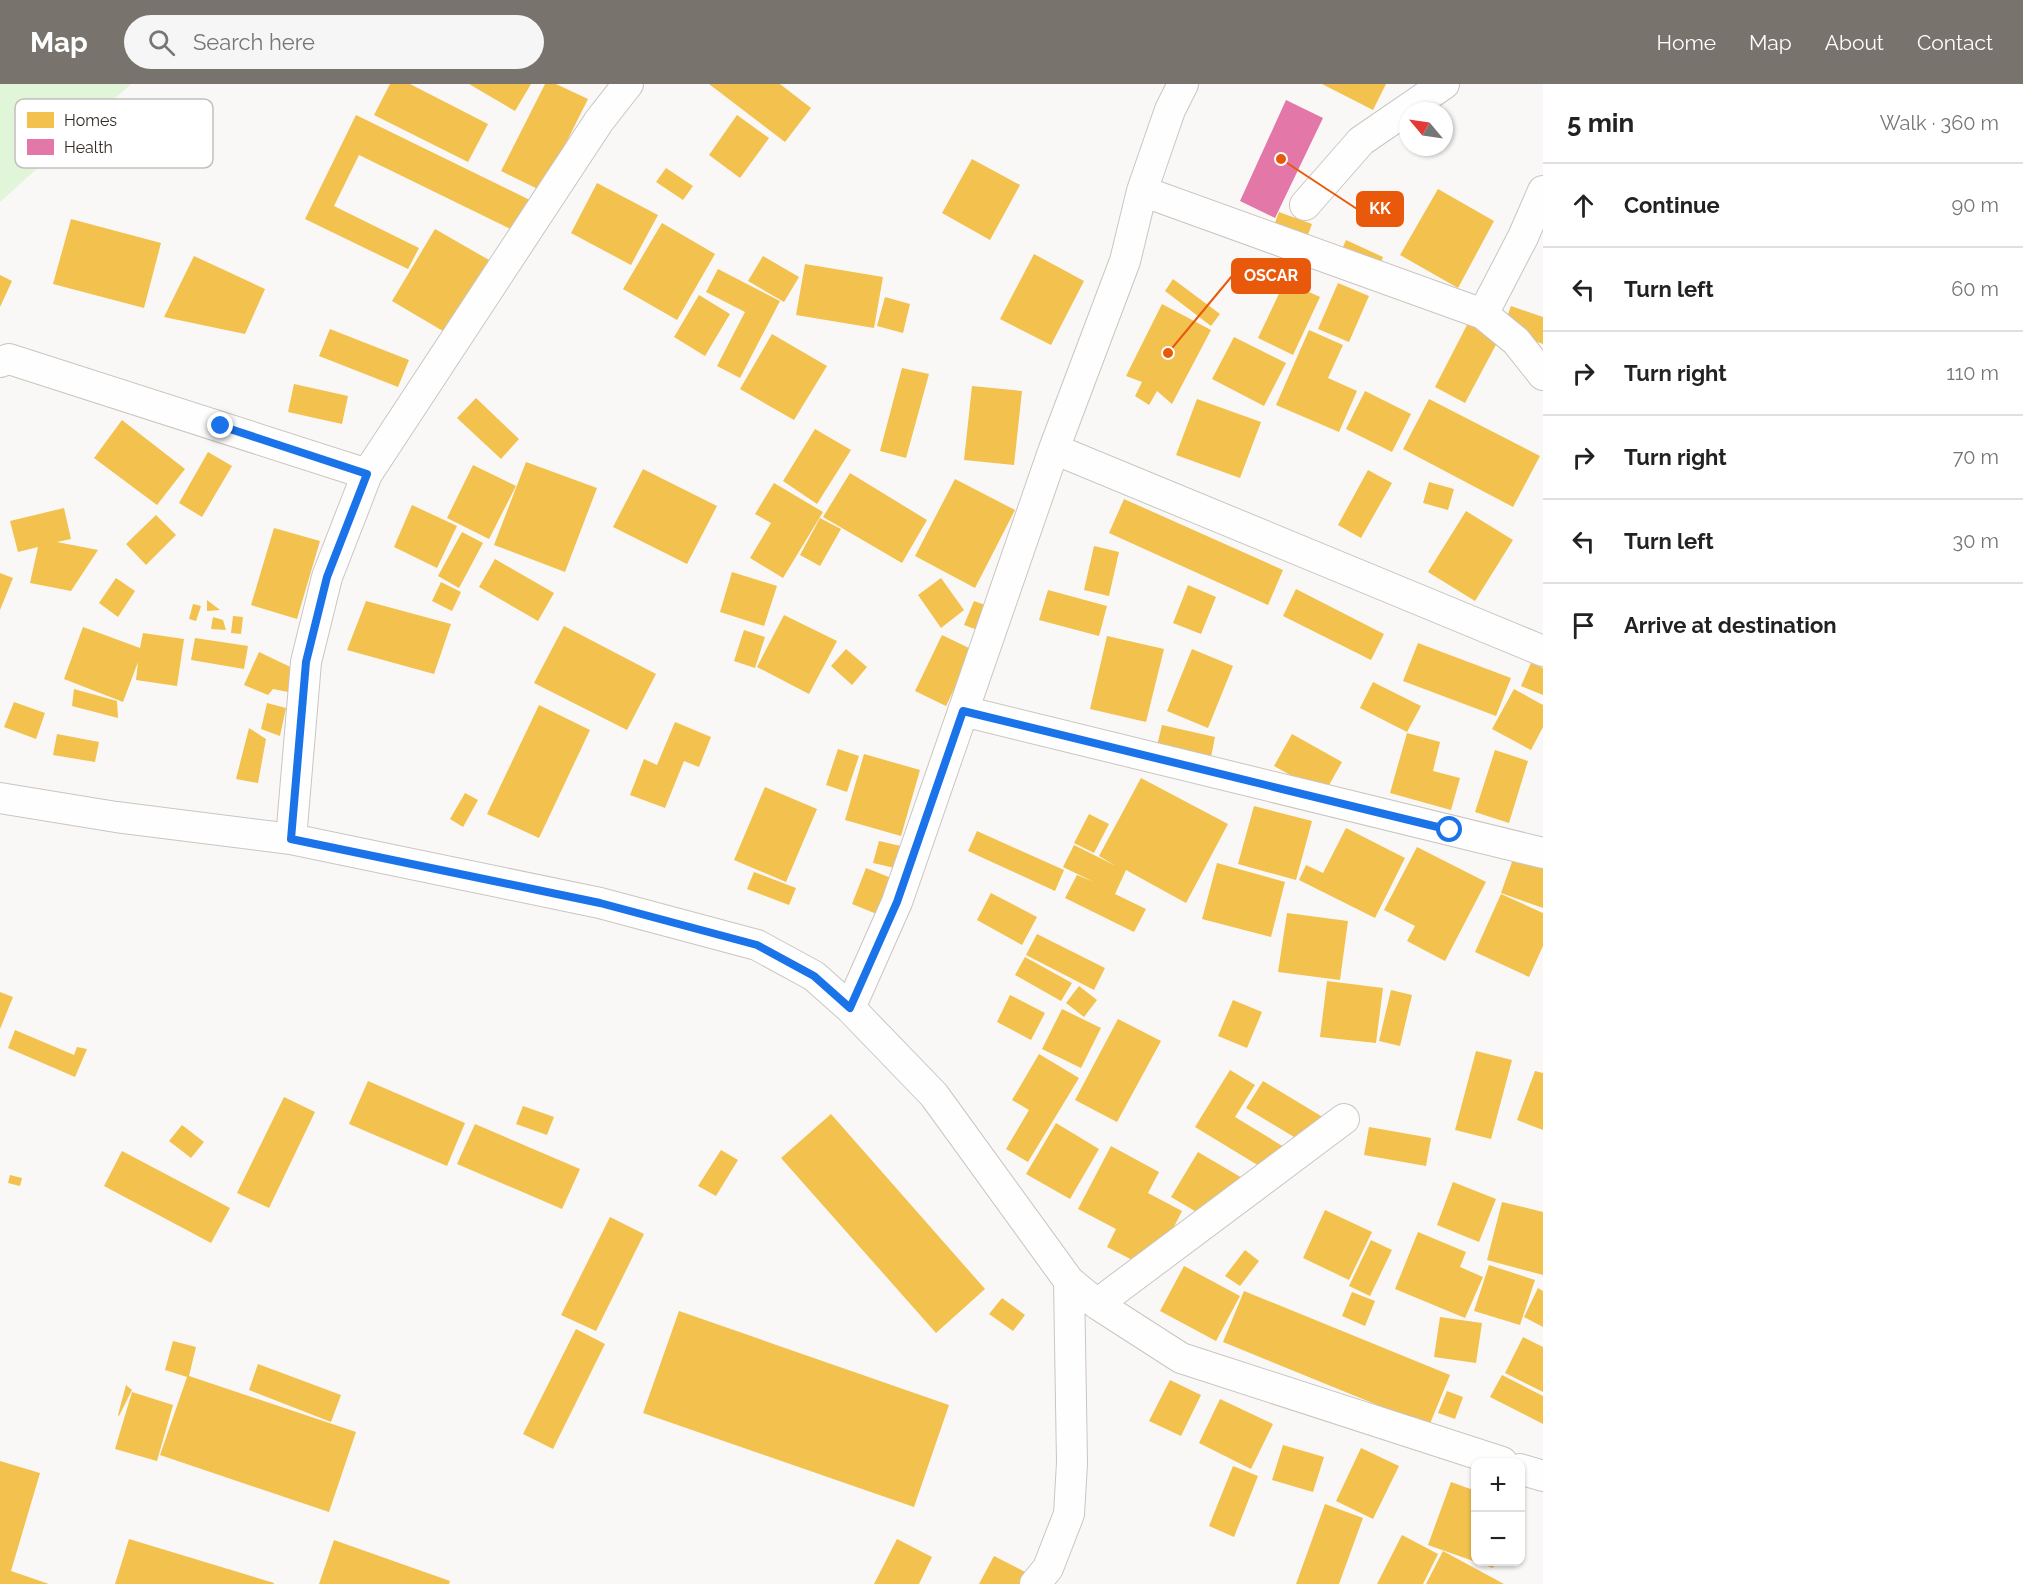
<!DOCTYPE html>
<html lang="en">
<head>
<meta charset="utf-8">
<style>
	:root { --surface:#fff; --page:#f6f6f6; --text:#222; --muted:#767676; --line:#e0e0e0; --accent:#78736d }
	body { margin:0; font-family:Raleway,sans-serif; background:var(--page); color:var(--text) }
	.controls { position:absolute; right:18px; bottom:18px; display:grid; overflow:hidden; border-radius:12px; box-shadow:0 2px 4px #0004 }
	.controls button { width:54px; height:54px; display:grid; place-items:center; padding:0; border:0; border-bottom:2px solid var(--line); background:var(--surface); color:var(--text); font:30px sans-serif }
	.compass { position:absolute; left:1399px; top:18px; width:54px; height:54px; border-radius:50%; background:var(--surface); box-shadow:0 2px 4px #0004; rotate:299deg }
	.stop { position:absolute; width:18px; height:18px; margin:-14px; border:4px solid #1a73e8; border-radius:50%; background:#fff }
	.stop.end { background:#1a73e8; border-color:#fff; box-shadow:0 2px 6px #0008 }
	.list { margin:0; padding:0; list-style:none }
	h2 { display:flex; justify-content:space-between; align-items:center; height:78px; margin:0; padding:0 24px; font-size:26px }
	h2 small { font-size:20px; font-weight:400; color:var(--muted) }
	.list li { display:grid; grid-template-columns:39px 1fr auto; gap:18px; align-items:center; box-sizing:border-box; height:84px; padding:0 24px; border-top:2px solid var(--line) }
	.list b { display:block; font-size:22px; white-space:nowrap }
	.list em { font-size:20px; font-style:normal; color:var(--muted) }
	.icon { flex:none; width:33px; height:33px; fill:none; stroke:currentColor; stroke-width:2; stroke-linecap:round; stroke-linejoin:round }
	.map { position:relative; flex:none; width:1543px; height:1500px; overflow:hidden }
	header { display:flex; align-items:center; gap:36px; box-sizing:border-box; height:84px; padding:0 30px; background:var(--accent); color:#fff }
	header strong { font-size:28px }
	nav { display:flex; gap:33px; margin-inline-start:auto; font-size:21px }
	.search { width:420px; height:54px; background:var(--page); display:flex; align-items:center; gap:15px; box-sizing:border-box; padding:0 21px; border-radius:33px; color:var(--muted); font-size:22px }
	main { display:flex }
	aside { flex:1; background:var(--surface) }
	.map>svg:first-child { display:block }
</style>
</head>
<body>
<header>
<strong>Map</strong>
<div class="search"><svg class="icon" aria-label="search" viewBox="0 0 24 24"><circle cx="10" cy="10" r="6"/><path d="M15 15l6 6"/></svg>Search here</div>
<nav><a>Home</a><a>Map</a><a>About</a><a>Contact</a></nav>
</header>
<main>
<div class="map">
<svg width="1543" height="1500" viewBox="0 0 1543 1500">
	<rect width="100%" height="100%" fill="#faf8f6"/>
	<path fill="#e1f6d9" d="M 0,0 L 131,0 L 0,118 Z"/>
	<path fill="#f2c14e" d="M 390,0 L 410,0 L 488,40 L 468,78 L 374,31 Z
		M 469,0 L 531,0 L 515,27 Z
		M 545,0 L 556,0 L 588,15 L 542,107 L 501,87 Z
		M 709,0 L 780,0 L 811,24 L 785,58 Z
		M 1322,0 L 1386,0 L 1373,26 Z
		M 356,31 L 538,120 L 523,151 L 359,71 L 334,122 L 419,164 L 408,185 L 305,135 Z
		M 737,31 L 769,54 L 740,94 L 709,71 Z
		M 972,75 L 1020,101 L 990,156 L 942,129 Z
		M 666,84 L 693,102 L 683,116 L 656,98 Z
		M 597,99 L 658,131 L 631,181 L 571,149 Z
		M 1438,105 L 1494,137 L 1458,204 L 1400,171 Z
		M 1279,128 L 1312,140 L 1306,156 L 1273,144 Z
		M 71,135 L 161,159 L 144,224 L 53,200 Z
		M 662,139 L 715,170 L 677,236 L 623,205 Z
		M 435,145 L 496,180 L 453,253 L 392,217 Z
		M 1346,156 L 1383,173 L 1377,188 L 1340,170 Z
		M 1034,170 L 1084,197 L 1051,261 L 1000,235 Z
		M 194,172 L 265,205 L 245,250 L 164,233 Z
		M 763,172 L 799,193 L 784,218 L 748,197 Z
		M 805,180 L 883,193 L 874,244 L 796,231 Z
		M 718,185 L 780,217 L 740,294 L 717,282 L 745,228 L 706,208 Z
		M 0,191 L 12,197 L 0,223 Z
		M 1173,195 L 1220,230 L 1211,242 L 1165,207 Z
		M 1285,197 L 1320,213 L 1293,271 L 1258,254 Z
		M 1338,199 L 1369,212 L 1349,258 L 1318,245 Z
		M 699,211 L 730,230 L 705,272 L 674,253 Z
		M 885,213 L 910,220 L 903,249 L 877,242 Z
		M 1162,220 L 1211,246 L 1172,320 L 1157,307 L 1149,321 L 1135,312 L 1142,298 L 1126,292 Z
		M 1511,222 L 1543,233 L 1543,260 L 1502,246 Z
		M 1468,239 L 1499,255 L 1465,319 L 1435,303 Z
		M 330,245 L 409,276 L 398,303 L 319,272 Z
		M 1309,246 L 1343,261 L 1328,294 L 1357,307 L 1339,348 L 1276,321 Z
		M 772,250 L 827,282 L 794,336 L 740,305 Z
		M 1234,253 L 1286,279 L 1264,322 L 1212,295 Z
		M 902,284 L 929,290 L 906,374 L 880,367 Z
		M 294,300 L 348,312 L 342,340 L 288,328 Z
		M 972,302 L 1022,307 L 1014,381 L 964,376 Z
		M 1365,307 L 1411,330 L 1392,368 L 1346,345 Z
		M 476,314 L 519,355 L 501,375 L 457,334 Z
		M 1197,315 L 1261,338 L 1240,394 L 1176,371 Z
		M 1429,315 L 1540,372 L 1513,423 L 1403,365 Z
		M 122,336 L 185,385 L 157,421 L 94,374 Z
		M 815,345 L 851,366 L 817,420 L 783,397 Z
		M 208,368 L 232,382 L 202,433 L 179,419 Z
		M 526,378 L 597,404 L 565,488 L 494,461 Z
		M 473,381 L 516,402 L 489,455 L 447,434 Z
		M 643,385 L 717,422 L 687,480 L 613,443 Z
		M 1368,386 L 1392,399 L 1361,454 L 1338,441 Z
		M 850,389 L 927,436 L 902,479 L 823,433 Z
		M 955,395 L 1015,426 L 975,504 L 915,472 Z
		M 1429,398 L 1454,405 L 1448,426 L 1423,419 Z
		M 774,399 L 823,428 L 783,494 L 750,474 L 771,439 L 755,430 Z
		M 1124,415 L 1283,486 L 1268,521 L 1109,449 Z
		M 412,421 L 457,442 L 437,484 L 394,463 Z
		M 64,424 L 71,455 L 57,458 L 98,466 L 71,507 L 30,499 L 38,463 L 18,468 L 10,437 Z
		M 1466,427 L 1513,456 L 1475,517 L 1428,488 Z
		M 156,431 L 176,451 L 146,481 L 126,460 Z
		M 820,434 L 841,445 L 820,482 L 800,471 Z
		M 274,444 L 320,457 L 297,535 L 251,521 Z
		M 462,448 L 483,459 L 459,504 L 438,492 Z
		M 1094,462 L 1119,468 L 1109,512 L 1084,506 Z
		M 495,475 L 554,509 L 538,537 L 479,503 Z
		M 732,488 L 777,502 L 764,542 L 720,528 Z
		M 0,489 L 13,494 L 0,526 Z
		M 116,494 L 135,507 L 118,533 L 99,519 Z
		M 941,494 L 964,526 L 941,544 L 918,511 Z
		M 441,498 L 461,508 L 452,527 L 432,517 Z
		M 1188,501 L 1216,513 L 1201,550 L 1173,539 Z
		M 1296,505 L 1384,550 L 1371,576 L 1283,532 Z
		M 1048,506 L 1107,522 L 1099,552 L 1039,536 Z
		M 207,516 L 220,526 L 207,527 Z
		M 366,517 L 451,540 L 434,590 L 347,566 Z
		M 974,517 L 1005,528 L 996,553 L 964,541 Z
		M 193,520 L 201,522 L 196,537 L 189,535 Z
		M 784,531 L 837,557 L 809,610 L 757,583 Z
		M 233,532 L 243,533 L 241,550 L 231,549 Z
		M 213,533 L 223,536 L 226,546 L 211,545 Z
		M 564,542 L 656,590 L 627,646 L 534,599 Z
		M 83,543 L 140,564 L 143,549 L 184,555 L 177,602 L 136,596 L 138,578 L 123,618 L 64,595 Z
		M 744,546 L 765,553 L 755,584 L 734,577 Z
		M 942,551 L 973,566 L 946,622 L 915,607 Z
		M 1107,552 L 1164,565 L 1146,638 L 1090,625 Z
		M 195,554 L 248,562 L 244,585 L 191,576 Z
		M 1418,559 L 1511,594 L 1496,632 L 1403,597 Z
		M 846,565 L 867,583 L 852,601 L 831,582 Z
		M 1192,565 L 1233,582 L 1208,644 L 1167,627 Z
		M 259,568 L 301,588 L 293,609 L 273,605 L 268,611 L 244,601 Z
		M 1531,579 L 1543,584 L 1543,611 L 1521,602 Z
		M 1373,598 L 1421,622 L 1407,648 L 1360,624 Z
		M 74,605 L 117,617 L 118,634 L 72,622 Z
		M 1514,605 L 1543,621 L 1543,643 L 1531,666 L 1492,645 Z
		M 14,618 L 45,629 L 36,655 L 4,643 Z
		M 267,619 L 286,624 L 280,652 L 261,645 Z
		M 539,621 L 590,646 L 539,754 L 487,730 Z
		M 675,638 L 711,653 L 699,683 L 684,677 L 665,724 L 630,711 L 644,675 L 657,681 Z
		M 1162,641 L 1215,653 L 1210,678 L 1156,666 Z
		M 249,644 L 266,655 L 258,699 L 236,695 Z
		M 1407,649 L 1440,658 L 1433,687 L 1460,694 L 1451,726 L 1390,709 Z
		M 57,650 L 99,658 L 95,678 L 53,671 Z
		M 1292,650 L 1342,678 L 1324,710 L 1274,682 Z
		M 838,665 L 859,672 L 847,708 L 826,701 Z
		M 1495,666 L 1528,677 L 1509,739 L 1475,728 Z
		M 864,670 L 920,686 L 901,752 L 845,736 Z
		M 1141,694 L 1228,740 L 1186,819 L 1126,786 L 1115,810 L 1146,825 L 1134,848 L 1065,814 L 1077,791 L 1094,798 L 1063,783 L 1074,761 L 1116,782 L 1099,772 Z
		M 765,703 L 817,725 L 786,798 L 734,776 Z
		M 465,709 L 478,716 L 463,743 L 450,735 Z
		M 1254,722 L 1312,737 L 1296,796 L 1238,780 Z
		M 1089,730 L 1109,740 L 1094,769 L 1074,759 Z
		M 1346,744 L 1405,774 L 1375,834 L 1299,796 L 1306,781 L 1323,789 Z
		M 977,747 L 1064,786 L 1055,807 L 968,767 Z
		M 879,757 L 914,765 L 908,787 L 873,779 Z
		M 1417,763 L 1486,798 L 1445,877 L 1407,857 L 1415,842 L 1384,826 Z
		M 1513,775 L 1543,785 L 1543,824 L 1501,809 Z
		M 1217,779 L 1285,798 L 1271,853 L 1202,835 Z
		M 866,784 L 909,801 L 894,837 L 852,820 Z
		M 754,788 L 796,804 L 789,821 L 747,805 Z
		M 991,809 L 1037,833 L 1022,861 L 977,836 Z
		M 1501,810 L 1543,829 L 1543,862 L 1529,893 L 1475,868 Z
		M 1287,829 L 1348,837 L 1340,896 L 1278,888 Z
		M 1037,850 L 1105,884 L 1094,906 L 1026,871 Z
		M 1025,873 L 1072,899 L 1061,917 L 1015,891 Z
		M 1327,897 L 1383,904 L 1376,959 L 1320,953 Z
		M 1079,902 L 1097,916 L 1084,933 L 1066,919 Z
		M 1391,906 L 1412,911 L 1400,962 L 1379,957 Z
		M 0,908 L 13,913 L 0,945 Z
		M 1010,911 L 1045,929 L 1031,956 L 997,938 Z
		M 1233,916 L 1262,928 L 1247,964 L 1218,952 Z
		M 1062,925 L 1101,944 L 1081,984 L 1042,965 Z
		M 1118,935 L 1161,957 L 1117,1038 L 1075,1016 Z
		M 15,946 L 74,971 L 77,963 L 87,965 L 75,993 L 8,964 Z
		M 1476,967 L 1512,976 L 1491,1055 L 1455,1046 Z
		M 1039,970 L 1079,994 L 1028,1078 L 1006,1065 L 1029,1026 L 1012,1016 Z
		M 1230,986 L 1255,1001 L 1235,1033 L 1289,1066 L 1274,1091 L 1195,1043 Z
		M 1535,987 L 1543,989 L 1543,1046 L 1517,1036 Z
		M 368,997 L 465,1039 L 447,1082 L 349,1040 Z
		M 1263,997 L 1331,1038 L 1314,1065 L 1246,1024 Z
		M 284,1013 L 315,1028 L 269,1124 L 237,1109 Z
		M 523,1022 L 554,1033 L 547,1051 L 516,1040 Z
		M 831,1030 L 985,1205 L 936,1249 L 781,1074 Z
		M 1056,1039 L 1099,1065 L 1070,1115 L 1026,1090 Z
		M 475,1040 L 580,1085 L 562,1125 L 457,1080 Z
		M 182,1041 L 204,1058 L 191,1074 L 169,1057 Z
		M 1369,1043 L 1431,1054 L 1426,1082 L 1364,1071 Z
		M 1111,1062 L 1159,1088 L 1148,1109 L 1182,1127 L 1152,1186 L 1107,1163 L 1116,1145 L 1078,1125 Z
		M 721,1066 L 738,1076 L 716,1112 L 698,1102 Z
		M 122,1067 L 230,1124 L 211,1159 L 104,1102 Z
		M 1198,1068 L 1244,1095 L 1217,1140 L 1171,1113 Z
		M 10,1091 L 22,1094 L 20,1102 L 8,1099 Z
		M 1453,1098 L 1496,1115 L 1479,1158 L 1437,1141 Z
		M 1502,1118 L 1543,1128 L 1543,1191 L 1487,1176 Z
		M 1325,1126 L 1372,1148 L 1349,1196 L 1303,1174 Z
		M 610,1133 L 644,1150 L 596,1247 L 561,1231 Z
		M 1418,1148 L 1466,1168 L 1460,1183 L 1483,1193 L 1465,1234 L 1395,1205 Z
		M 1371,1156 L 1392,1166 L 1370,1212 L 1349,1202 Z
		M 1245,1166 L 1259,1177 L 1240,1202 L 1225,1192 Z
		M 1489,1181 L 1535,1196 L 1520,1241 L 1474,1227 Z
		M 1184,1182 L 1240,1212 L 1216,1257 L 1160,1227 Z
		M 1538,1204 L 1543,1207 L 1543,1243 L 1524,1233 Z
		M 1244,1207 L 1450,1291 L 1429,1342 L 1223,1258 Z
		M 1352,1208 L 1375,1217 L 1365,1242 L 1342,1232 Z
		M 1002,1214 L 1025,1231 L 1013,1247 L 989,1230 Z
		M 679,1227 L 949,1321 L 914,1423 L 643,1329 Z
		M 1440,1233 L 1482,1239 L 1476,1279 L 1434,1273 Z
		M 576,1245 L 605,1260 L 553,1365 L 523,1350 Z
		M 1523,1253 L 1543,1263 L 1543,1308 L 1505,1289 Z
		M 173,1257 L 196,1263 L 189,1292 L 356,1348 L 329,1428 L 160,1371 L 187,1293 L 165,1286 Z
		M 258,1280 L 341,1311 L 331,1338 L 249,1306 Z
		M 1502,1291 L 1543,1312 L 1543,1340 L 1490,1313 Z
		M 1170,1296 L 1201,1311 L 1181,1352 L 1149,1337 Z
		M 126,1301 L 132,1306 L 119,1332 L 118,1331 Z
		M 1447,1307 L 1463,1313 L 1455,1335 L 1438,1329 Z
		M 132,1308 L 173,1321 L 157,1377 L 115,1365 Z
		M 1220,1315 L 1273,1340 L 1251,1385 L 1199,1359 Z
		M 1283,1361 L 1324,1373 L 1313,1408 L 1272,1396 Z
		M 1361,1364 L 1399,1382 L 1373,1435 L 1336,1417 Z
		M 0,1377 L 40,1389 L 11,1487 L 49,1500 L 0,1500 Z
		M 1233,1382 L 1258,1392 L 1234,1453 L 1209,1442 Z
		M 1451,1398 L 1476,1407 L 1476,1478 L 1428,1461 Z
		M 1325,1420 L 1363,1434 L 1339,1500 L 1296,1500 Z
		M 1402,1451 L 1438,1470 L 1423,1500 L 1377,1500 Z
		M 129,1455 L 274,1499 L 274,1500 L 115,1500 Z
		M 897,1455 L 932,1473 L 919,1500 L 874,1500 Z
		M 334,1456 L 450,1497 L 449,1500 L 319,1500 Z
		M 1443,1467 L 1504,1500 L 1426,1500 Z
		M 994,1472 L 1027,1489 L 1022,1500 L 979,1500 Z
		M 1476,1478 L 1496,1478 L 1493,1484 Z"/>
	<path fill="#e377a8" d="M 1286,16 L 1323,34 L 1275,134 L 1240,117 Z"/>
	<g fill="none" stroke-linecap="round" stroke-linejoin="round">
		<defs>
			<path id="minor" d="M 1142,107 L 1483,230 L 1516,257 L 1543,291
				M 1305,121 L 1361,57 L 1444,0
				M 1483,230 L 1523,153 L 1543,107
				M 0,278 L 9,275 L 367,390
				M 1054,365 L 1125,177 L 1142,107 L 1170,26 L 1183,0
				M 963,627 L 1543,769
				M 0,714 L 116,733 L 291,755 L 600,819 L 757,861 L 814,892 L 850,924 L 934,1011 L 1069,1197 L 1097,1220 L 1181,1274 L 1502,1378
				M 291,755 L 306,578 L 327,493 L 367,390 L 599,37 L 628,0
				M 850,924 L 897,818 L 1054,365 L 1543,567
				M 1097,1220 L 1344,1035
				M 1520,1385 L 1543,1392
				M 1035,1500 L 1048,1484 L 1069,1430 L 1072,1379 L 1069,1197"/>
		</defs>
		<use href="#minor" stroke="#cac5c0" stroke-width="32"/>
		<use href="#minor" stroke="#fefefe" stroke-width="30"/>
	</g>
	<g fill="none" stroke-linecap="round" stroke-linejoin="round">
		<path stroke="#1a73e8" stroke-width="8" d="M 221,342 L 367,390 L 327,493 L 306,578 L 291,755 L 600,819 L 757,861 L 814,892 L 850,924 L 897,818 L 963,627 L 1450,746"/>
	</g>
	<rect x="15" y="15" width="198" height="69" rx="9" fill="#fff" stroke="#c2bfbd" stroke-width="1.5"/>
	<rect x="27" y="28" width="27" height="16" fill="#f2c14e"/>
	<rect x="27" y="55" width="27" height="16" fill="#e377a8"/>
	<g font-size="16" fill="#322b23">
		<text x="64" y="42">Homes</text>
		<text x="64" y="69">Health</text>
	</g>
	<path fill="none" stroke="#e8590c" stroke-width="2" d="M1281 75L1357 125M1168 269L1232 192"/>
	<g fill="#e8590c" stroke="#fff" stroke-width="2">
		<circle cx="1281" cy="75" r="6"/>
		<circle cx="1168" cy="269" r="6"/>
	</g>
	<g fill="#e8590c" stroke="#e8590c" stroke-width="2">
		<rect x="1357" y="108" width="46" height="34" rx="6"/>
		<rect x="1232" y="175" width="78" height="34" rx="6"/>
	</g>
	<g font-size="16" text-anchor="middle" font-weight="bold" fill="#fff">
		<text x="1380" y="130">KK</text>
		<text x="1271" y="197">OSCAR</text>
	</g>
</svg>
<div class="controls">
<button>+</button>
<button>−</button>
</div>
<svg class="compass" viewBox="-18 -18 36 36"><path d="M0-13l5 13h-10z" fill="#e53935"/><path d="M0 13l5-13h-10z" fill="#767676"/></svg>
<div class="stop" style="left:1450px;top:746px"></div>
<div class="stop end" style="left:221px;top:342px"></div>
</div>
<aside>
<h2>5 min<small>Walk · 360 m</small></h2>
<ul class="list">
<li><svg class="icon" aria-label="ahead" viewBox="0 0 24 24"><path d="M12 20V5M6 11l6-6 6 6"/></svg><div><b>Continue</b></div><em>90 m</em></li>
<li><svg class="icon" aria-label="left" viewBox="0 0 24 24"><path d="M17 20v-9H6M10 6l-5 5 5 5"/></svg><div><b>Turn left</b></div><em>60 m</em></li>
<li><svg class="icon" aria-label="right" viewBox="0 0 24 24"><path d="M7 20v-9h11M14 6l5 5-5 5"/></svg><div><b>Turn right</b></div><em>110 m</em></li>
<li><svg class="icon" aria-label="right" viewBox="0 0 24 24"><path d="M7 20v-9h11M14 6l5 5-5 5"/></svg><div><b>Turn right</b></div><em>70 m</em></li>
<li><svg class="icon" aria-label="left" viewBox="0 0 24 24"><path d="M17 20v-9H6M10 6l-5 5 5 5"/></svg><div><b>Turn left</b></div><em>30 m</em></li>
<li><svg class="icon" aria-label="arrive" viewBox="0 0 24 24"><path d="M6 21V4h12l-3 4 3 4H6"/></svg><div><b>Arrive at destination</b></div></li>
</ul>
</aside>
</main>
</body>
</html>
